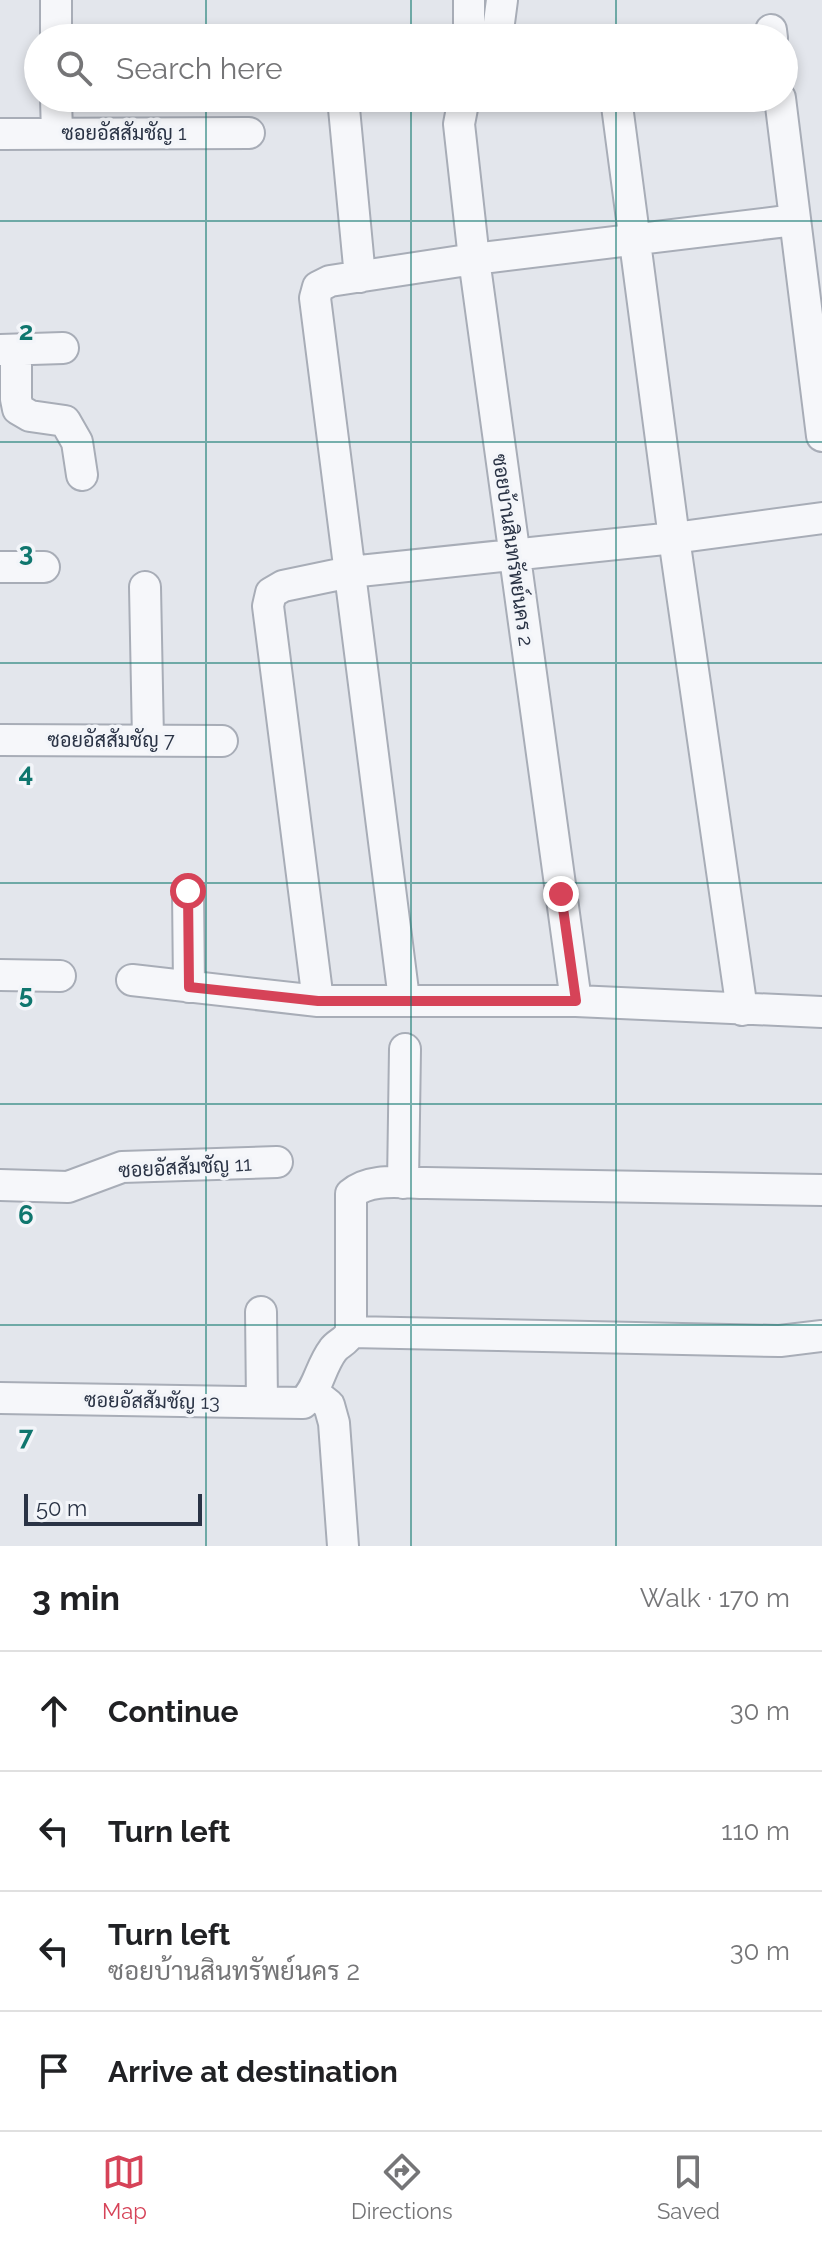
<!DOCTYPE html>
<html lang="en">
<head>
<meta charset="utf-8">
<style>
	:root { --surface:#fff; --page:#f2f2f2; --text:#202124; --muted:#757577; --line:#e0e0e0; --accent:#d64358 }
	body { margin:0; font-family:Raleway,Sarabun,sans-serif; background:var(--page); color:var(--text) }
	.scale { position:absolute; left:24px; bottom:20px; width:178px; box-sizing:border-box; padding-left:8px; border:4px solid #2a3345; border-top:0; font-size:22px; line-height:28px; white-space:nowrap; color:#2a3345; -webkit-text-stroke:6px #f3f5f9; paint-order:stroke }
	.stop { position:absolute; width:24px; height:24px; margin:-18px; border:6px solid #d64358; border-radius:50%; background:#fff }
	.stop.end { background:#d64358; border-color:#fff; box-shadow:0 2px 8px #0008 }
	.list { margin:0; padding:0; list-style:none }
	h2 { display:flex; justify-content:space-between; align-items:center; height:104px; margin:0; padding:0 32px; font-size:34px }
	h2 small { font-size:26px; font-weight:400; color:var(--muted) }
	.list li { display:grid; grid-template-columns:52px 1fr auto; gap:24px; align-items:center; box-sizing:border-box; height:120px; padding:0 32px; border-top:2px solid var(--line) }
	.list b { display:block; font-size:30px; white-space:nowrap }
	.list p { margin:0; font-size:26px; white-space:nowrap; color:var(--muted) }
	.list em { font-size:26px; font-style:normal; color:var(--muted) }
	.icon { flex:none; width:44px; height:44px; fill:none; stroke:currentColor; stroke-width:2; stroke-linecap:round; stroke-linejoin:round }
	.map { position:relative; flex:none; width:822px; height:1546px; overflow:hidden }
	.search { position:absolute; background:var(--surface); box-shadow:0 4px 12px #0003; left:24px; right:24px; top:24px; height:88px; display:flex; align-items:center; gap:20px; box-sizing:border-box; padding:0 28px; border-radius:44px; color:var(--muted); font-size:30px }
	.sheet { height:584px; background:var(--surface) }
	nav { display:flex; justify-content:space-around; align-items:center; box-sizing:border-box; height:112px; border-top:2px solid var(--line); background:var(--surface); font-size:22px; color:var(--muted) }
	nav a { display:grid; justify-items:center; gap:4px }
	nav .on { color:var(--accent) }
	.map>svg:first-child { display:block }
</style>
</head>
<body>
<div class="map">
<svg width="822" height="1546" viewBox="0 0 822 1546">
	<rect width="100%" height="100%" fill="#e3e6ec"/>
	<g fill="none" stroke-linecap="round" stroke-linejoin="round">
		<defs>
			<path id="minor" d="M 56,0 L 56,38
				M 771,30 L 772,38
				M 469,38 L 469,0
				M 497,38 L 502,0
				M 56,98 L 57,134
				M 343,98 L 360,277
				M 464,98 L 459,124 L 474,259 L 576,1001
				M 616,98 L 674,538 L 742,1010
				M 780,98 L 822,436
				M 0,134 L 249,133
				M 0,350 L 63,348
				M 16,351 L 16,399 L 18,409 L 30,416 L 65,421 L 77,442 L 82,475
				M 0,567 L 44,567
				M 145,587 L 148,739
				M 0,740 L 222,741
				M 188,891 L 189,987
				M 0,975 L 60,976
				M 132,980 L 318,1001 L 576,1001 L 822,1012
				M 404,999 L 315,298 L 318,287 L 330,281 L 474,259 L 795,220
				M 318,1001 L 268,606 L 271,593 L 283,586 L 350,572 L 674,538 L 822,518
				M 403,1183 L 405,1049
				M 0,1185 L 68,1187 L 122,1167 L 277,1162
				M 261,1312 L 262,1402
				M 351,1332 L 780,1341 L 822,1336
				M 314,1393 L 329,1405 L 334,1423 L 343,1546
				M 0,1398 L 303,1403 C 319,1388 320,1367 333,1350 C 338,1343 346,1342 351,1332 L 351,1194 C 370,1177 402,1183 426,1183 L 822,1190"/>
		</defs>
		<use href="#minor" stroke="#a8adb7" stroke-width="34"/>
		<use href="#minor" stroke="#f6f7fa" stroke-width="30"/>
	</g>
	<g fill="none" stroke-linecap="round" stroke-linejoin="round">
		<path stroke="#d64358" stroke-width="10" d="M 188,891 L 189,987 L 318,1001 L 576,1001 L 561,894"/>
	</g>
	<path fill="none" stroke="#0f766e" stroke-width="2" stroke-opacity="0.55" d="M 206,0 L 206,38M 411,0 L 411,38M 616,0 L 616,38M 206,98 L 206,1546M 411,98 L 411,1546M 616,98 L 616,1546M 0,221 L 822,221M 0,442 L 822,442M 0,663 L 822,663M 0,883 L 822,883M 0,1104 L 822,1104M 0,1325 L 822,1325"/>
	<g text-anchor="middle" stroke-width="7" stroke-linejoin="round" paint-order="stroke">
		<g font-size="20" fill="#2a3345" stroke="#f3f5f9">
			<text x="124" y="140">ซอยอัสสัมชัญ 1</text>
			<text transform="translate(513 550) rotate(82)" y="7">ซอยบ้านสินทรัพย์นคร 2</text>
			<text x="111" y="747">ซอยอัสสัมชัญ 7</text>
			<text transform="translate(185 1167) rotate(-3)" y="7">ซอยอัสสัมชัญ 11</text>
			<text transform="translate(152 1401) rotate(1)" y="7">ซอยอัสสัมชัญ 13</text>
		</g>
	</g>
	<g font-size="26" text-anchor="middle" font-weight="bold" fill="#0f766e" stroke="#f3f5f9" stroke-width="7" stroke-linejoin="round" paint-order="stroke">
		<text x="26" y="340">2</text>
		<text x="26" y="561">3</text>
		<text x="26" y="782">4</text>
		<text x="26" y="1003">5</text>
		<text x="26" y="1224">6</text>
		<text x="26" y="1445">7</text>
	</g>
</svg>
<div class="scale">50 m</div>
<div class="stop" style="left:188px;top:891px"></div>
<div class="stop end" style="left:561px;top:894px"></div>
<div class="search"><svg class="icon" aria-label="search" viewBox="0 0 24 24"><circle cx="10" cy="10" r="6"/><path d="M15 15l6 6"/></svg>Search here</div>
</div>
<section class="sheet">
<h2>3 min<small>Walk · 170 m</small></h2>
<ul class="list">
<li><svg class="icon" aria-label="ahead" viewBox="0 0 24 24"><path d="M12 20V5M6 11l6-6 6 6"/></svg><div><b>Continue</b></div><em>30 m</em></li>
<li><svg class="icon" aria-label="left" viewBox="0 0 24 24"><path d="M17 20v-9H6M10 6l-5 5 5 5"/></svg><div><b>Turn left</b></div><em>110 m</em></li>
<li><svg class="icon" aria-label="left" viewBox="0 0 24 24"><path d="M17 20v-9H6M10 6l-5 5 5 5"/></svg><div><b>Turn left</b><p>ซอยบ้านสินทรัพย์นคร 2</p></div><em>30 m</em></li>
<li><svg class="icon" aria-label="arrive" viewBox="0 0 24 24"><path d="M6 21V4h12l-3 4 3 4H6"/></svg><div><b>Arrive at destination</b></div></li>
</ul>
</section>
<nav>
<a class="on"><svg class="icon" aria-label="map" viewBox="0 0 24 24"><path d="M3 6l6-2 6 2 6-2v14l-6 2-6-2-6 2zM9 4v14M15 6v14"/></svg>Map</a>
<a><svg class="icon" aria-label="directions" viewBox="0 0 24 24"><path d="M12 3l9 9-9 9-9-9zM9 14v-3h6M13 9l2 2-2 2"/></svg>Directions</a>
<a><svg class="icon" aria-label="saved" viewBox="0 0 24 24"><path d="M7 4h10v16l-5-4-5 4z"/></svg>Saved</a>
</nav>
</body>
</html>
